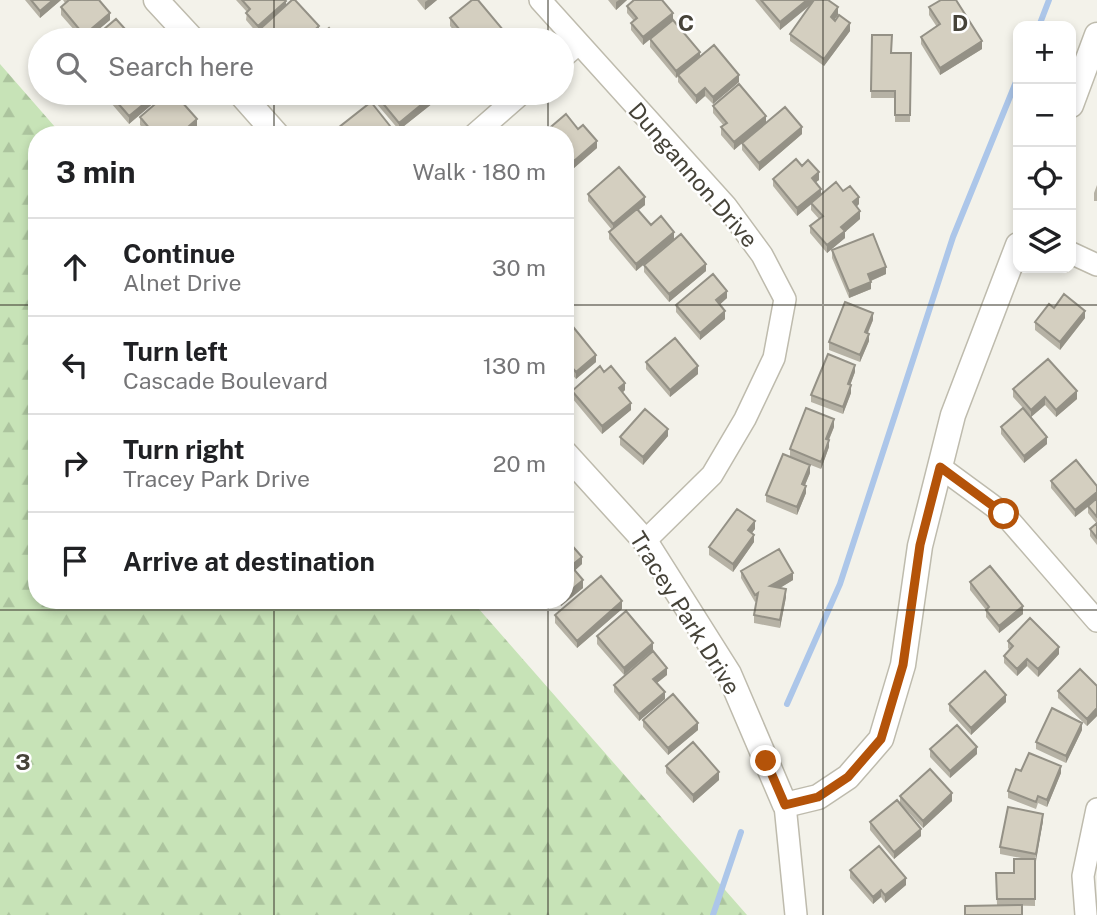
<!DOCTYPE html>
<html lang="en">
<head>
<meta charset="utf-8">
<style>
	:root { --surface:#fff; --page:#f2f2f2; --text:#202124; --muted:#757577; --line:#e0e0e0 }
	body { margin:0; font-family:"Public Sans",sans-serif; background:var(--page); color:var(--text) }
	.controls { position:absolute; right:21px; top:21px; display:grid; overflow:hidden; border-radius:14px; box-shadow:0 4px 10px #0003 }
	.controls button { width:63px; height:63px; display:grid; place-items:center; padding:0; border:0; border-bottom:2px solid var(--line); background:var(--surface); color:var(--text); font:35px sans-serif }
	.stop { position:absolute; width:21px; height:21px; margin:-16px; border:5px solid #b45309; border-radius:50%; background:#fff }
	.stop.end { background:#b45309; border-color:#fff; box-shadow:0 2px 7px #0008 }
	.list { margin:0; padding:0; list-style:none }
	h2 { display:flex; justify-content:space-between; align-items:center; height:91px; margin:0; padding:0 28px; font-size:30px }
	h2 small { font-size:23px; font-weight:400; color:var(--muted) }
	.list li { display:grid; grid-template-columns:46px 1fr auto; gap:21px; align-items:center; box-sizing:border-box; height:98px; padding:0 28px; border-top:2px solid var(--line) }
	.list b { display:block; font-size:26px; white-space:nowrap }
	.list p { margin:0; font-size:23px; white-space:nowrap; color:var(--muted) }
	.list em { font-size:23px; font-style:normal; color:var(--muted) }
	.icon { flex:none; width:38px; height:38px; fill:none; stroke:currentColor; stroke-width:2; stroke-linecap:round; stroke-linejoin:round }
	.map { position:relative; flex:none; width:1097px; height:915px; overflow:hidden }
	.search { position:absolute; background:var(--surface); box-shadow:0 4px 10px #0003; left:28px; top:28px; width:546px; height:77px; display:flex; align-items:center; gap:18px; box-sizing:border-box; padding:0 24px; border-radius:38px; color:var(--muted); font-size:26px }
	.panel { position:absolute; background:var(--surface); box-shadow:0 4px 10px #0003; left:28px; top:126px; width:546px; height:483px; border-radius:28px }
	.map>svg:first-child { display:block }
</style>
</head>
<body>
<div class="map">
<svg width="1097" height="915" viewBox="0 0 1097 915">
	<defs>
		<pattern id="forest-firs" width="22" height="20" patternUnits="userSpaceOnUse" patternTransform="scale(1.75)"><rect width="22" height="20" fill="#c7e3b7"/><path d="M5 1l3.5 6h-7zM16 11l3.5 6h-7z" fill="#acc49e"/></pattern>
	</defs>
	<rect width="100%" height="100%" fill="#f3f2ea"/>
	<path fill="url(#forest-firs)" d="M 0,64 L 62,135 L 37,135 L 37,600 L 471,600 L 747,915 L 0,915 Z"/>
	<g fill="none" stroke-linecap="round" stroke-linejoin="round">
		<path stroke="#acc6e9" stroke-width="6" d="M 1039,26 L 1049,0
			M 787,704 L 840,584 L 953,237 L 1018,77
			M 713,915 L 741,832"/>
		<defs>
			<path id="minor" d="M 540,0 L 726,206 L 762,255 L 785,299 L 774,358 L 745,419 L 712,475 L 645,541
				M 562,58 L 578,44
				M 474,135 L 522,93
				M 1071,253 L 1097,265
				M 940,467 L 1004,514 L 1097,621
				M 785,805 L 796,915
				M 1086,915 L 1083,876 L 1097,809"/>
			<path id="tertiary" d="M 156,0 L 193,40
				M 240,93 L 277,135
				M 1071,105 L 1097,35
				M 565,453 L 645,541 L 729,674 L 785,805 L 818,797 L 848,777 L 881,739 L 903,665 L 920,546 L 953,415 L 1018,245"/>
		</defs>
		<use href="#minor" stroke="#bebbad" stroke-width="24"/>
		<use href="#tertiary" stroke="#bebbad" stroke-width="27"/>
		<use href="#minor" stroke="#fff" stroke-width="21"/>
		<use href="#tertiary" stroke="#fff" stroke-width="24"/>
	</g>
	<path fill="#b6b2a5" d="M 25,0 L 61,0 L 40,18 Z
		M 63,0 L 99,0 L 110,20 L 86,40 L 83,40 L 61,15 L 61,7 L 65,3 Z
		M 236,0 L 285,0 L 286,6 L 319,34 L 312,40 L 263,40 L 260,37 L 260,32 L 258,34 L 246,20 L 247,12 Z
		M 417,0 L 437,0 L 425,10 Z
		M 608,0 L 627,0 L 616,10 Z
		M 755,0 L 828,0 L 838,15 L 834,20 L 850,31 L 824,66 L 790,41 L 790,34 L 813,3 L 780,30 Z
		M 627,6 L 673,20 L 700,57 L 739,82 L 713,104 L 705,96 L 696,104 L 678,82 L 678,77 L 676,78 L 650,47 L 650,39 L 659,32 L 643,45 L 631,30 L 631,23 L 634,21 L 627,13 Z
		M 929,7 L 982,49 L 940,75 L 921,44 L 921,37 L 937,27 L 929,15 Z
		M 450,18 L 504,38 L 501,40 L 462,40 L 450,26 Z
		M 872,35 L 891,53 L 911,53 L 910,122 L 895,122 L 895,98 L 871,98 Z
		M 105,93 L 155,93 L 156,101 L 129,124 L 105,96 Z
		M 307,93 L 326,93 L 315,102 Z
		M 376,95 L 433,103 L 399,130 L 376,103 Z
		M 713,106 L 766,123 L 802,134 L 759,171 L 742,150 L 742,143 L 734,150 L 721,135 L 721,127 L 724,126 L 713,113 Z
		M 140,117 L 197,127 L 188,135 L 149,135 L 140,125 Z
		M 578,129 L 597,148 L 574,168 L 566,159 L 565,135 L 546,135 L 546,131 Z
		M 773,179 L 819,180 L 816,182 L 821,195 L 843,191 L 859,204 L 856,207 L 860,219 L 845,232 L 845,238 L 827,253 L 810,233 L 810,226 L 819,219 L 811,210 L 811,204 L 797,216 L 773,186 Z
		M 1097,185 L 1097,201 L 1094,201 L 1094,193 Z
		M 588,194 L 645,205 L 638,210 L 651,225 L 674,239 L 636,271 L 609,239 L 609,232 L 612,230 L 588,201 Z
		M 832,250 L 886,274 L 871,281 L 871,289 L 849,298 L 832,258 Z
		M 644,265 L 706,271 L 669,302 L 644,272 Z
		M 727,298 L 719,305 L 725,319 L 700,340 L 676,312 L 676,305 Z
		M 1054,308 L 1085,318 L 1060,350 L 1035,330 L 1035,322 Z
		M 873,320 L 868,333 L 869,341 L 860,362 L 829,350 L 829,342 Z
		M 565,336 L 596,362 L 576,379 L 568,370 Z
		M 646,362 L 698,374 L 670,397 L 646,369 Z
		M 604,372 L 625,390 L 622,393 L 631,410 L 602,434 L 572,398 L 572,391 Z
		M 855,372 L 850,385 L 851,393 L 843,414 L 811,402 L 811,395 Z
		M 1013,389 L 1077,399 L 1056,417 L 1045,405 L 1031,417 L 1013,397 Z
		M 834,427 L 829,440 L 829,447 L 821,469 L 790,457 L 790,449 Z
		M 1001,427 L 1047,444 L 1024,463 L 1001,434 Z
		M 668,436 L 643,465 L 620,445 L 620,437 Z
		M 810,473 L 805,485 L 806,493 L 797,515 L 766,502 L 766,495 Z
		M 1051,481 L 1097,486 L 1097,545 L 1090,536 L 1090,529 L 1097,524 L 1088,513 L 1088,507 L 1075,517 L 1051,488 Z
		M 755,529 L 751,533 L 754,542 L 733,572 L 709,555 L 709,547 Z
		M 565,543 L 582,564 L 574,571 L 583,588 L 561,606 L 556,600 L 565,600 Z
		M 741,571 L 793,580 L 780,588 L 786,597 L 780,628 L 754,623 L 754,615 L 757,601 L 755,602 L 741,578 Z
		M 970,582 L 1023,614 L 999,633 L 986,617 L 986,610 L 970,590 Z
		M 622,609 L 577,648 L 555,623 L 555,615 Z
		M 597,636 L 653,650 L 624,675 L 597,644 Z
		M 1008,641 L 1059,654 L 1038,677 L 1027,666 L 1017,676 L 1004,663 L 1004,656 L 1010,650 L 1008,648 Z
		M 667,675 L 657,683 L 665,699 L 639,721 L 614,692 L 614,685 Z
		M 1097,686 L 1097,716 L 1087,726 L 1058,698 L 1058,691 Z
		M 1006,702 L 971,735 L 949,711 L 949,704 Z
		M 643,720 L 698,730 L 668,755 L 643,727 Z
		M 1082,730 L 1066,763 L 1036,749 L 1036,742 Z
		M 930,749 L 977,754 L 950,778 L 930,757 Z
		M 666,766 L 719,780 L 693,803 L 666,773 Z
		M 1021,771 L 1061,773 L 1047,807 L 1038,803 L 1036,809 L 1008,798 L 1008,791 Z
		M 900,796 L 952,801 L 923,828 L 900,803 Z
		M 1043,821 L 1035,861 L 1035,906 L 997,905 L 996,873 L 1014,873 L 1026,859 L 1000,854 L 1000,847 Z
		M 870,822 L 921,836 L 894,859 L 870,830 Z
		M 850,870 L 906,885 L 885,903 L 881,897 L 873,904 L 850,878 Z"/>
	<path fill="#949186" d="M 53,0 L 61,0 L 40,18 L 40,11 Z
		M 428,0 L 437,0 L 425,10 L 425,2 Z
		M 619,0 L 627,0 L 616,10 L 616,2 Z
		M 807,0 L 816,0 L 780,30 L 780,22 Z
		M 286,1 L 286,9 L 260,29 L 260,32 L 258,34 L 258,26 Z
		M 838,7 L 838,15 L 831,24 L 831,17 Z
		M 110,13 L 110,20 L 86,40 L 84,40 L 84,35 Z
		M 673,13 L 673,20 L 643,45 L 643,37 Z
		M 850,23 L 850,31 L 824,66 L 824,59 Z
		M 319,26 L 319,34 L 312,40 L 304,40 Z
		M 504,31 L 504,38 L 501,40 L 493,40 Z
		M 982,41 L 982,49 L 940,75 L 940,68 Z
		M 700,52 L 700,59 L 678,75 L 676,78 L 676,71 Z
		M 739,75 L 739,82 L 713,104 L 713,97 Z
		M 705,88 L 705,96 L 696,104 L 696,96 Z
		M 317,93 L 326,93 L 315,102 L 315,95 Z
		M 156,94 L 156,101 L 129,124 L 129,116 Z
		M 433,95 L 433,103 L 399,130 L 399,123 Z
		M 766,116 L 766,123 L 734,150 L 734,142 Z
		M 197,119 L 197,127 L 188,135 L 179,135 Z
		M 802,127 L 802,134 L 759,171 L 759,163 Z
		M 597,141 L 597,148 L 574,168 L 574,161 Z
		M 819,172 L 819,180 L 812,185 L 812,178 Z
		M 821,189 L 821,196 L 797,216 L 797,208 Z
		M 645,197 L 645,205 L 613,231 L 613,224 Z
		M 859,197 L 859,204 L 853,210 L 853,202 Z
		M 860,211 L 860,219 L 845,232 L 845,238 L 827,253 L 827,245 L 841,227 Z
		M 674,232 L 674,239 L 636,271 L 636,264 Z
		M 706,264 L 706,271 L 669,302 L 669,294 Z
		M 886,267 L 886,274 L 868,282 L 868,274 Z
		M 871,282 L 871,289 L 849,298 L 849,291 Z
		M 727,291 L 727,298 L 716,308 L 716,300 Z
		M 725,311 L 725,319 L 700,340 L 700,333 Z
		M 1085,311 L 1085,318 L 1060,350 L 1060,342 Z
		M 873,313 L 873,320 L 865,339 L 865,332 Z
		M 869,334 L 869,341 L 860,362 L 860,355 Z
		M 596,355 L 596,362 L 576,379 L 576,372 Z
		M 568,363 L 568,370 L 565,372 L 565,365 Z
		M 855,365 L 855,372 L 848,391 L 848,384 Z
		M 698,366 L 698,374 L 670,397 L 670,390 Z
		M 625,383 L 625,390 L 619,396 L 619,388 Z
		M 851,385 L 851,393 L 843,414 L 843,407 Z
		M 1077,391 L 1077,399 L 1056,417 L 1056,410 Z
		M 1045,397 L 1045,405 L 1031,417 L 1031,410 Z
		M 631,403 L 631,410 L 602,434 L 602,426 Z
		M 834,419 L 834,427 L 826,446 L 826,439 Z
		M 668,429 L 668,436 L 643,465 L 643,457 Z
		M 1047,437 L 1047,444 L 1024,463 L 1024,456 Z
		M 829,440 L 829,447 L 821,469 L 821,462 Z
		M 810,465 L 810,473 L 802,492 L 802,484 Z
		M 806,486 L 806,493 L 797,515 L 797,507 Z
		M 1097,492 L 1097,499 L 1075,517 L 1075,510 Z
		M 755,521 L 755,529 L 748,538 L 748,530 Z
		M 754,535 L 754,542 L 733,572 L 733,564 Z
		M 582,557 L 582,564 L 571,574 L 571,566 Z
		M 793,573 L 793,580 L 770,594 L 770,586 Z
		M 583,580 L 583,588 L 561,606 L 561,600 L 565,600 L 565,595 Z
		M 786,589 L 786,597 L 780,628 L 780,620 Z
		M 622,601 L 622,609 L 577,648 L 577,641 Z
		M 1023,606 L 1023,614 L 999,633 L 999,626 Z
		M 653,643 L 653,650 L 624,675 L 624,668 Z
		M 1059,647 L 1059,654 L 1038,677 L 1038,669 Z
		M 1027,659 L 1027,666 L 1017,676 L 1017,669 Z
		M 667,668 L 667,675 L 653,686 L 653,679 Z
		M 665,692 L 665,699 L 639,721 L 639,714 Z
		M 1006,695 L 1006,702 L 971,735 L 971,728 Z
		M 1097,708 L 1097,716 L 1087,726 L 1087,719 Z
		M 698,723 L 698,730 L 668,755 L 668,748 Z
		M 1082,723 L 1082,730 L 1066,763 L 1066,756 Z
		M 977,747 L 977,754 L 950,778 L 950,771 Z
		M 1061,766 L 1061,773 L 1047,807 L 1047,800 Z
		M 719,772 L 719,780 L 693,803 L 693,795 Z
		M 952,793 L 952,801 L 923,828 L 923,821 Z
		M 1043,814 L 1043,821 L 1036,861 L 1036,854 Z
		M 921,829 L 921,836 L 894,859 L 894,852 Z
		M 906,878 L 906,885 L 885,903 L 885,895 Z
		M 881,890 L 881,897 L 873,904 L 873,897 Z"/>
	<path fill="#d4cfc0" stroke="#949186" stroke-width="2" d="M 31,0 L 53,0 L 40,11 Z
		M 69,0 L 99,0 L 110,13 L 84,35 L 61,7 Z
		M 242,0 L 285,0 L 286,1 L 258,26 L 246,13 L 250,9 Z
		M 292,0 L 295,0 L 319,26 L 304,40 L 287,40 L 285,38 L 283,40 L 270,40 L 260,29 Z
		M 472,0 L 478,0 L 504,31 L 493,40 L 468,40 L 450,18 Z
		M 634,0 L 662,0 L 673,13 L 643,37 L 631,23 L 637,18 L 627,6 Z
		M 761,0 L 807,0 L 780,22 Z
		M 814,0 L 828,0 L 838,7 L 831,17 L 835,21 L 839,15 L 850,23 L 824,59 L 790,34 Z
		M 941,0 L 956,0 L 982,41 L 940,68 L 921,37 L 940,24 L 929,7 Z
		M 116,19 L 135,40 L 91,40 Z
		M 673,20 L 700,52 L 676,71 L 650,39 Z
		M 329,28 L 339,40 L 315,40 Z
		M 452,29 L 461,40 L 438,40 Z
		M 872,35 L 892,35 L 891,53 L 911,53 L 910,115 L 895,115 L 895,91 L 871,91 Z
		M 714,45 L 739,75 L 713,97 L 705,88 L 696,96 L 678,75 Z
		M 739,84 L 766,116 L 734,142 L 721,127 L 727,123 L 713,106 Z
		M 109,93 L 155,93 L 156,94 L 129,116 Z
		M 168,93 L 174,93 L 197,119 L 179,135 L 155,135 L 140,117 Z
		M 379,93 L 430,93 L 433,95 L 399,123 L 376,95 Z
		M 371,102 L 394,131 L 389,135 L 344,135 L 338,128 Z
		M 785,107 L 802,127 L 759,163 L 742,143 Z
		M 566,114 L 578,129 L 583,125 L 597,141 L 574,161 L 566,152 L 565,153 L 565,135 L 548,135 L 546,131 Z
		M 796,159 L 802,166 L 808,160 L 819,172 L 812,178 L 821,189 L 797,208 L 773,179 Z
		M 619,167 L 645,197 L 613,224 L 588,194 Z
		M 836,182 L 843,191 L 850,186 L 859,197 L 853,202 L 860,211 L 841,227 L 845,231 L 827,245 L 810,226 L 823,216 L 811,203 Z
		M 637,209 L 651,225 L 661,216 L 674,232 L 636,264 L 609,232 Z
		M 681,234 L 706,264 L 669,294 L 644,265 Z
		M 873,234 L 886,267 L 868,274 L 871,282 L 849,291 L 832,250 Z
		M 713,274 L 727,291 L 716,300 L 725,311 L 700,333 L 676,305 Z
		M 1064,294 L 1085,311 L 1060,342 L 1035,322 L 1049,304 L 1054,308 Z
		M 845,302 L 873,313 L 865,332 L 869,334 L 860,355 L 829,342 Z
		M 574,328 L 596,355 L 576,372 L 568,363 L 565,365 L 565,336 Z
		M 675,338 L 698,366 L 670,390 L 646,362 Z
		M 828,354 L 855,365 L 848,384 L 851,385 L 843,407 L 811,395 Z
		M 1048,359 L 1077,391 L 1056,410 L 1045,397 L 1031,410 L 1013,389 Z
		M 600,366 L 604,372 L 611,366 L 625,383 L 619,388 L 631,403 L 602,426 L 572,391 Z
		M 806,408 L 834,419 L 826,439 L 829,440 L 821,462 L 790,449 Z
		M 1023,408 L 1047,437 L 1024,456 L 1001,427 Z
		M 645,409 L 668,429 L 643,457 L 620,437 Z
		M 783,454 L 810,465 L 802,484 L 806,486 L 797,507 L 766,495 Z
		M 1076,460 L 1097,486 L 1097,492 L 1075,510 L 1051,481 Z
		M 1097,498 L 1097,517 L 1088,506 Z
		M 737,509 L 755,521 L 748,530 L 754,535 L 733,564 L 709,547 Z
		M 1097,523 L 1097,538 L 1090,529 Z
		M 568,541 L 582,557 L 571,566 L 583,580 L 565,595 L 565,543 Z
		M 779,549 L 793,573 L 770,586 L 786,589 L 780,620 L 754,615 L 758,593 L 755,595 L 741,571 Z
		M 990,566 L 1023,606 L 999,626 L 986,610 L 989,607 L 970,582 Z
		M 601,576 L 622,601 L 577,641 L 555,615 Z
		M 626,611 L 653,643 L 624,668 L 597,636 Z
		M 1030,618 L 1059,647 L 1038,669 L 1027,659 L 1017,669 L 1004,656 L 1013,646 L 1008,641 Z
		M 653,651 L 667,668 L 653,679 L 665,692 L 639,714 L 614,685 Z
		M 1080,669 L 1097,686 L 1097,708 L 1087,719 L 1058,691 Z
		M 985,671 L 1006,695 L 971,728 L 949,704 Z
		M 673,694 L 698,723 L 668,748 L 643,720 Z
		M 1052,708 L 1082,723 L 1066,756 L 1036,742 Z
		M 957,725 L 977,747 L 950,771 L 930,749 Z
		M 693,742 L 719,772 L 693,795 L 666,766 Z
		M 1029,753 L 1061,766 L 1047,800 L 1038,796 L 1036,802 L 1008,791 L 1016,769 L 1021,771 Z
		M 930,769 L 952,793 L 923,821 L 900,796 Z
		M 897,800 L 921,829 L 894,852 L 870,822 Z
		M 1008,807 L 1043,814 L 1036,854 L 1000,847 Z
		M 879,846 L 906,878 L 885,895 L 881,890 L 873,897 L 850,870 Z
		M 1014,859 L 1035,859 L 1035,899 L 997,899 L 996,873 L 1014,873 Z
		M 1022,905 L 1022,915 L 965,915 L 965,906 Z"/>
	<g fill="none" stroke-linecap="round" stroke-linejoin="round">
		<path stroke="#b45309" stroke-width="9" d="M 766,761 L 785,805 L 818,797 L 848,777 L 881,739 L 903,665 L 920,545 L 940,467 L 1004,514"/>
	</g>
	<path fill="none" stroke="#464339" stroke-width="2" stroke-opacity="0.55" d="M 274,0 L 274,40M 548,0 L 548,40M 823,0 L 823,915M 274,93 L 274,135M 548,93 L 548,135M 0,305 L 37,305M 565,305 L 1097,305M 274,600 L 274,915M 548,600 L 548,915M 0,610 L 1097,610"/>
	<g text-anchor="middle" stroke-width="5" stroke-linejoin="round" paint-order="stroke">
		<g font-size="23" fill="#464339" stroke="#fff">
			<text transform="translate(693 175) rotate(49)" y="8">Dungannon Drive</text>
			<text transform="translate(685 613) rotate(58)" y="8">Tracey Park Drive</text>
		</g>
	</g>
	<g font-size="23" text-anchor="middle" font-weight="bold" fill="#464339" stroke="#fff" stroke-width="5" stroke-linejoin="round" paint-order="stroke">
		<text x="686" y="31">C</text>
		<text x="960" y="31">D</text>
		<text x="23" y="770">3</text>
	</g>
</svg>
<div class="controls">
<button>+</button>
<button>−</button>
<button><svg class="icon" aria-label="locate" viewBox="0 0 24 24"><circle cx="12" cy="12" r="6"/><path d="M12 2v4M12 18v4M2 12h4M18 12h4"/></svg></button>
<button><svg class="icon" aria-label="layers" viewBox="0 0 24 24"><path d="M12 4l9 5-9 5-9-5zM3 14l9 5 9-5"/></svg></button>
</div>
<div class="stop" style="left:1004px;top:514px"></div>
<div class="stop end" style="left:766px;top:761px"></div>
<div class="search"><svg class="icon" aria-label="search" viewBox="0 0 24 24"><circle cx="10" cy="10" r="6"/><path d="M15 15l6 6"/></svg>Search here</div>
<section class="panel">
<h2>3 min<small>Walk · 180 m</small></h2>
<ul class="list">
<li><svg class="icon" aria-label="ahead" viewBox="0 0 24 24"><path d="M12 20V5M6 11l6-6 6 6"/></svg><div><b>Continue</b><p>Alnet Drive</p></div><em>30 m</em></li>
<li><svg class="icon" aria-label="left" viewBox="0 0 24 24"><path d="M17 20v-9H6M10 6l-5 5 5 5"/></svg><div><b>Turn left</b><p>Cascade Boulevard</p></div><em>130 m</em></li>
<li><svg class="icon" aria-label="right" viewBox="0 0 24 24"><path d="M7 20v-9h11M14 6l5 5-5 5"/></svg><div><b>Turn right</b><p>Tracey Park Drive</p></div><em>20 m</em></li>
<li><svg class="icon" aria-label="arrive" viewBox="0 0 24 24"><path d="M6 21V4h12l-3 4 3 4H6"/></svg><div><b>Arrive at destination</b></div></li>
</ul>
</section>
</div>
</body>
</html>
